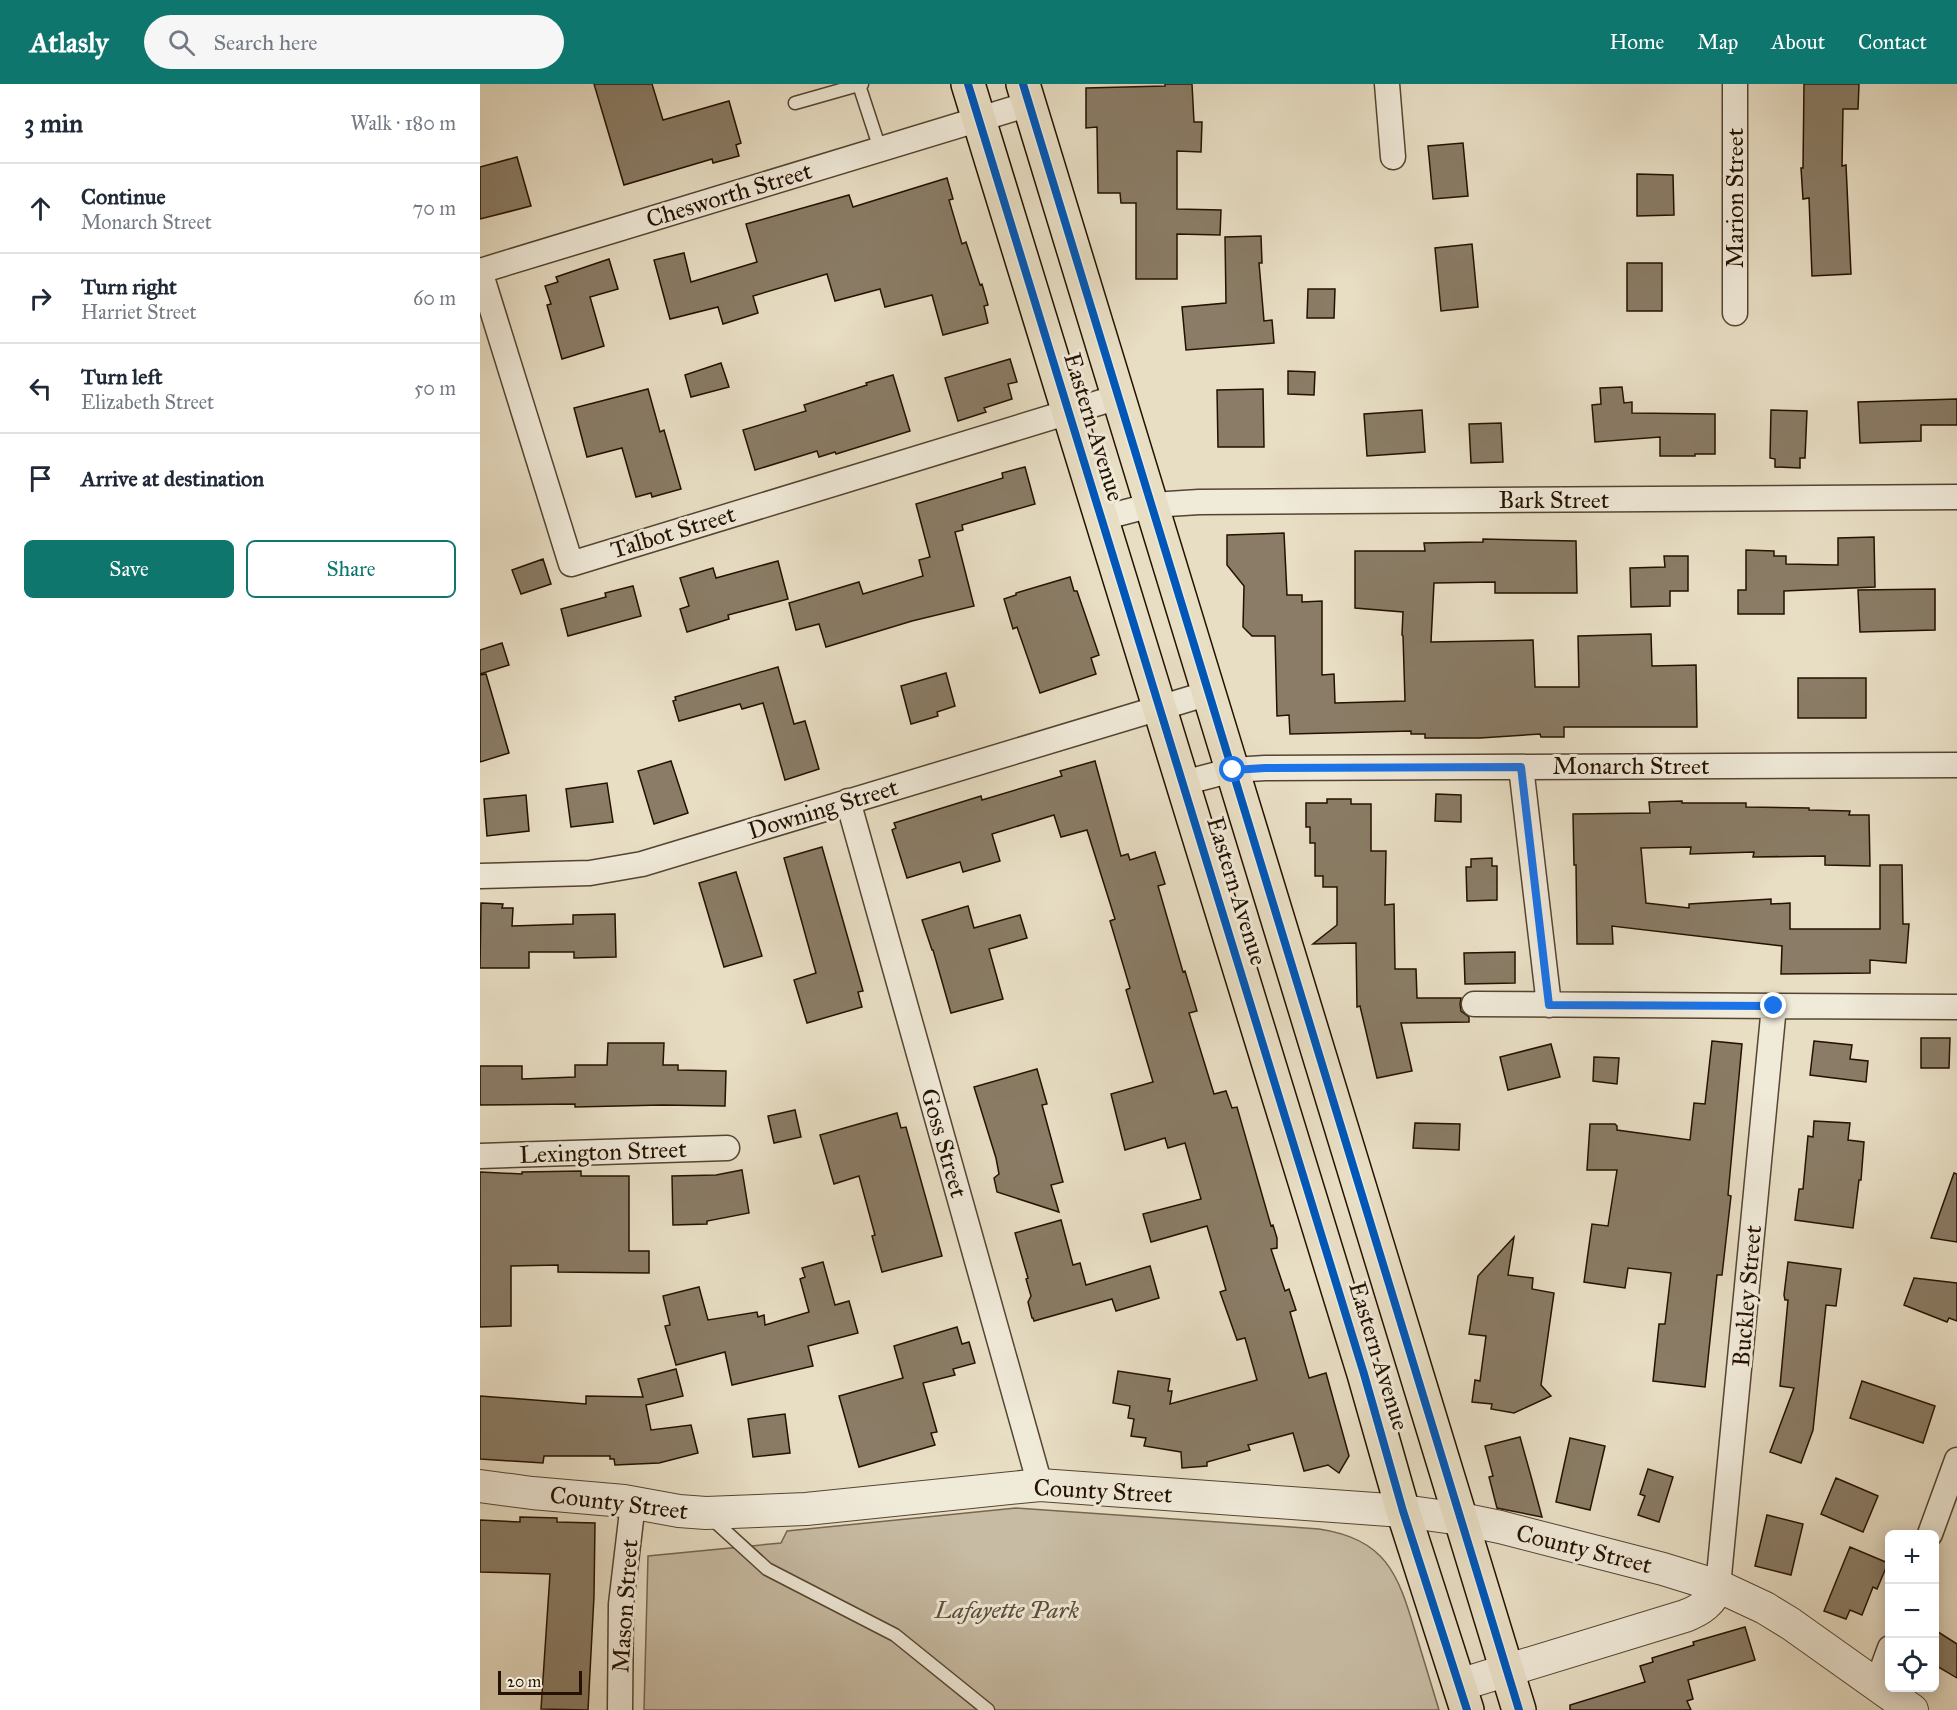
<!DOCTYPE html>
<html lang="en">
<head>
<meta charset="utf-8">
<style>
	:root { --surface:#fff; --page:#f6f6f7; --text:#1f2937; --muted:#747a83; --line:#e0e1e3; --accent:#0f766e }
	body { margin:0; font-family:"IM FELL Great Primer",serif; background:var(--page); color:var(--text) }
	.controls { position:absolute; right:18px; bottom:18px; display:grid; overflow:hidden; border-radius:9px; box-shadow:0 3px 15px #0003 }
	.controls button { width:54px; height:54px; display:grid; place-items:center; padding:0; border:0; border-bottom:2px solid var(--line); background:var(--surface); color:var(--text); font:30px sans-serif }
	.scale { position:absolute; left:18px; bottom:15px; width:84px; box-sizing:border-box; padding-left:6px; border:3px solid #241100; border-top:0; font-size:16px; line-height:21px; white-space:nowrap; color:#241100; -webkit-text-stroke:4px #f0ead9; paint-order:stroke }
	.stop { position:absolute; width:18px; height:18px; margin:-14px; border:4px solid #1a73e8; border-radius:50%; background:#fff }
	.stop.end { background:#1a73e8; border-color:#fff; box-shadow:0 2px 6px #0008 }
	.list { margin:0; padding:0; list-style:none }
	h2 { display:flex; justify-content:space-between; align-items:center; height:78px; margin:0; padding:0 24px; font-size:26px }
	h2 small { font-size:20px; font-weight:400; color:var(--muted) }
	.list li { display:grid; grid-template-columns:39px 1fr auto; gap:18px; align-items:center; box-sizing:border-box; height:90px; padding:0 24px; border-top:2px solid var(--line) }
	.list b { display:block; font-size:22px; white-space:nowrap }
	.list p { margin:0; font-size:20px; white-space:nowrap; color:var(--muted) }
	.list em { font-size:20px; font-style:normal; color:var(--muted) }
	.actions { display:flex; gap:12px; padding:18px 24px }
	.actions a { flex:1; padding:14px 0; border:2px solid var(--accent); border-radius:9px; text-align:center; font-size:21px; color:var(--accent) }
	.actions .main { background:var(--accent); color:#fff }
	.icon { flex:none; width:33px; height:33px; fill:none; stroke:currentColor; stroke-width:2; stroke-linecap:round; stroke-linejoin:round }
	.map { position:relative; flex:none; width:1477px; height:1626px; overflow:hidden }
	header { display:flex; align-items:center; gap:36px; box-sizing:border-box; height:84px; padding:0 30px; background:var(--accent); color:#fff }
	header strong { font-size:28px }
	nav { display:flex; gap:33px; margin-inline-start:auto; font-size:21px }
	.search { width:420px; height:54px; background:var(--page); display:flex; align-items:center; gap:15px; box-sizing:border-box; padding:0 21px; border-radius:33px; color:var(--muted); font-size:22px }
	main { display:flex }
	aside { flex:1; background:var(--surface) }
	.map>svg:first-child { display:block }
</style>
</head>
<body>
<header>
<strong>Atlasly</strong>
<div class="search"><svg class="icon" aria-label="search" viewBox="0 0 24 24"><circle cx="10" cy="10" r="6"/><path d="M15 15l6 6"/></svg>Search here</div>
<nav><a>Home</a><a>Map</a><a>About</a><a>Contact</a></nav>
</header>
<main>
<aside>
<h2>3 min<small>Walk · 180 m</small></h2>
<ul class="list">
<li><svg class="icon" aria-label="ahead" viewBox="0 0 24 24"><path d="M12 20V5M6 11l6-6 6 6"/></svg><div><b>Continue</b><p>Monarch Street</p></div><em>70 m</em></li>
<li><svg class="icon" aria-label="right" viewBox="0 0 24 24"><path d="M7 20v-9h11M14 6l5 5-5 5"/></svg><div><b>Turn right</b><p>Harriet Street</p></div><em>60 m</em></li>
<li><svg class="icon" aria-label="left" viewBox="0 0 24 24"><path d="M17 20v-9H6M10 6l-5 5 5 5"/></svg><div><b>Turn left</b><p>Elizabeth Street</p></div><em>50 m</em></li>
<li><svg class="icon" aria-label="arrive" viewBox="0 0 24 24"><path d="M6 21V4h12l-3 4 3 4H6"/></svg><div><b>Arrive at destination</b></div></li>
</ul>
<div class="actions"><a class="main">Save</a><a>Share</a></div>
</aside>
<div class="map">
<svg width="1477" height="1626" viewBox="0 0 1477 1626">
	<rect width="100%" height="100%" fill="#e8dec4"/>
	<filter id="stains"><feTurbulence type="fractalNoise" baseFrequency=".00333" numOctaves="4"/><feColorMatrix values="0 0 0 0 .2 0 0 0 0 .09 0 0 0 0 .02 0 0 0 .5 -.17"/></filter>
	<radialGradient id="worn" r=".72"><stop offset=".6" stop-color="#630" stop-opacity="0"/><stop offset="1" stop-color="#630" stop-opacity=".3"/></radialGradient>
	<path fill="#c7bba3" stroke="#766652" stroke-width="1.5" d="M 536,1424 L 839,1445 C 906,1455 918,1490 935,1547 C 943,1573 951,1600 959,1626 L 164,1626 L 168,1472 L 301,1459 L 307,1447 Z"/>
	<path fill="#8a7c66" stroke="#241100" stroke-width="1.5" d="M 114,0 L 172,0 L 183,36 L 249,17 L 261,59 L 256,61 L 259,72 L 233,79 L 232,75 L 144,101 Z
		M 685,0 L 712,0 L 714,38 L 722,38 L 721,68 L 697,67 L 697,125 L 741,126 L 740,151 L 697,150 L 697,195 L 656,195 L 656,119 L 641,119 L 640,109 L 618,109 L 617,43 L 606,44 L 606,4 L 685,2 Z
		M 1324,0 L 1379,0 L 1378,25 L 1363,25 L 1362,82 L 1366,81 L 1371,190 L 1332,192 L 1329,114 L 1323,115 L 1321,84 L 1323,84 Z
		M 983,59 L 988,112 L 953,115 L 948,62 Z
		M 37,73 L 51,122 L 0,135 L 0,83 Z
		M 1157,90 L 1193,91 L 1194,131 L 1157,132 Z
		M 467,94 L 473,115 L 469,116 L 482,160 L 486,158 L 500,201 L 502,200 L 508,221 L 504,222 L 508,239 L 463,251 L 452,211 L 405,223 L 400,205 L 355,217 L 347,190 L 273,212 L 278,229 L 243,240 L 238,223 L 190,235 L 174,176 L 204,169 L 211,198 L 277,178 L 266,140 L 369,111 L 373,123 Z
		M 781,152 L 782,179 L 779,179 L 784,237 L 792,236 L 794,259 L 706,266 L 702,223 L 746,219 L 745,153 Z
		M 992,160 L 998,223 L 961,227 L 955,164 Z
		M 129,175 L 138,205 L 110,213 L 124,262 L 82,275 L 67,221 L 71,220 L 65,202 L 78,198 L 76,193 Z
		M 1147,179 L 1182,179 L 1182,227 L 1147,227 Z
		M 828,205 L 855,205 L 854,234 L 827,234 Z
		M 530,275 L 537,298 L 528,300 L 532,315 L 504,324 L 506,328 L 478,337 L 465,294 Z
		M 241,279 L 249,303 L 211,313 L 205,291 Z
		M 808,287 L 835,288 L 834,311 L 808,310 Z
		M 413,291 L 430,347 L 356,370 L 355,368 L 339,373 L 337,367 L 275,386 L 263,346 L 326,327 L 324,321 L 387,301 L 386,299 Z
		M 1142,303 L 1144,319 L 1152,318 L 1152,329 L 1235,330 L 1235,370 L 1215,370 L 1215,372 L 1180,372 L 1180,353 L 1115,358 L 1112,321 L 1121,320 L 1120,304 Z
		M 168,305 L 180,348 L 184,346 L 201,405 L 172,413 L 171,409 L 156,413 L 142,364 L 107,373 L 94,324 Z
		M 783,305 L 784,363 L 738,363 L 737,306 Z
		M 1477,315 L 1477,341 L 1441,341 L 1441,357 L 1380,359 L 1378,318 Z
		M 942,326 L 945,368 L 887,372 L 884,330 Z
		M 1291,326 L 1327,327 L 1325,374 L 1320,374 L 1320,384 L 1295,383 L 1295,375 L 1290,374 Z
		M 1021,339 L 1023,378 L 991,379 L 989,340 Z
		M 545,383 L 555,420 L 482,441 L 483,446 L 475,448 L 494,522 L 432,537 L 346,563 L 339,540 L 316,546 L 309,519 L 379,498 L 383,510 L 443,492 L 439,476 L 450,473 L 436,420 L 523,394 L 522,389 Z
		M 804,449 L 807,511 L 822,511 L 822,518 L 842,517 L 842,591 L 854,590 L 855,619 L 925,617 L 923,552 L 922,551 L 923,528 L 875,524 L 875,467 L 945,467 L 944,459 L 1003,458 L 1003,455 L 1096,457 L 1097,509 L 1015,509 L 1015,498 L 954,499 L 951,558 L 1053,556 L 1055,603 L 1099,603 L 1098,552 L 1171,550 L 1172,582 L 1216,581 L 1217,643 L 1084,643 L 1084,653 L 1061,653 L 1060,650 L 1000,654 L 945,654 L 945,650 L 931,650 L 931,647 L 810,650 L 809,631 L 797,632 L 795,552 L 772,552 L 763,543 L 764,502 L 747,481 L 747,451 Z
		M 1394,453 L 1395,503 L 1304,507 L 1304,530 L 1258,530 L 1258,506 L 1266,506 L 1266,466 L 1294,467 L 1294,472 L 1306,472 L 1306,480 L 1358,481 L 1358,454 Z
		M 1184,472 L 1208,472 L 1208,507 L 1190,507 L 1190,522 L 1151,523 L 1150,484 L 1185,483 Z
		M 63,475 L 71,500 L 41,510 L 32,486 Z
		M 298,477 L 308,515 L 248,531 L 249,535 L 207,548 L 200,525 L 209,522 L 200,494 L 233,484 L 236,494 Z
		M 590,493 L 594,507 L 597,507 L 619,571 L 611,574 L 616,590 L 560,609 L 537,543 L 533,545 L 524,515 L 536,511 L 536,509 Z
		M 153,502 L 161,532 L 88,552 L 81,525 L 126,513 L 125,509 Z
		M 1455,505 L 1455,546 L 1380,548 L 1378,506 Z
		M 22,559 L 29,581 L 0,590 L 0,566 Z
		M 298,583 L 314,640 L 325,637 L 339,685 L 305,696 L 283,619 L 262,625 L 260,620 L 199,637 L 193,617 L 196,616 L 195,613 Z
		M 466,589 L 475,622 L 457,628 L 458,632 L 431,640 L 421,602 Z
		M 6,590 L 29,669 L 0,678 L 0,591 Z
		M 1318,594 L 1386,594 L 1386,634 L 1318,634 Z
		M 191,677 L 208,729 L 174,740 L 158,687 Z
		M 615,677 L 641,772 L 648,770 L 650,776 L 675,768 L 685,800 L 678,802 L 703,888 L 705,887 L 717,927 L 709,929 L 734,1010 L 746,1007 L 752,1024 L 757,1023 L 791,1142 L 793,1141 L 797,1154 L 797,1164 L 791,1165 L 805,1207 L 809,1205 L 816,1226 L 810,1228 L 829,1294 L 846,1289 L 869,1372 L 859,1389 L 848,1381 L 824,1387 L 813,1349 L 768,1361 L 770,1366 L 727,1378 L 727,1382 L 702,1384 L 701,1368 L 664,1362 L 666,1354 L 651,1352 L 654,1335 L 648,1334 L 650,1322 L 633,1319 L 638,1287 L 690,1295 L 688,1307 L 692,1307 L 690,1320 L 777,1296 L 765,1254 L 757,1256 L 740,1208 L 746,1206 L 727,1142 L 671,1158 L 663,1130 L 721,1115 L 705,1059 L 688,1064 L 685,1054 L 645,1066 L 631,1010 L 673,998 L 646,906 L 650,904 L 630,837 L 635,835 L 607,746 L 581,753 L 574,731 L 512,750 L 520,777 L 483,788 L 480,778 L 427,794 L 412,746 L 416,744 L 414,739 L 501,712 L 502,716 L 582,692 L 580,687 Z
		M 127,699 L 133,738 L 91,743 L 86,705 Z
		M 956,710 L 981,711 L 981,738 L 955,737 Z
		M 46,711 L 49,747 L 7,752 L 4,715 Z
		M 847,715 L 871,715 L 871,720 L 891,720 L 891,767 L 906,767 L 905,821 L 914,820 L 915,885 L 936,885 L 937,914 L 981,914 L 980,920 L 981,927 L 989,933 L 989,938 L 921,939 L 932,987 L 897,994 L 880,922 L 877,923 L 876,859 L 833,860 L 857,841 L 857,803 L 843,803 L 843,792 L 835,792 L 835,759 L 830,759 L 830,743 L 826,743 L 826,719 L 847,719 Z
		M 1202,717 L 1202,719 L 1266,719 L 1266,723 L 1329,724 L 1329,726 L 1370,727 L 1369,731 L 1389,731 L 1390,782 L 1345,781 L 1345,772 L 1273,773 L 1274,768 L 1210,770 L 1211,763 L 1161,764 L 1166,819 L 1209,824 L 1209,820 L 1291,815 L 1291,820 L 1310,819 L 1310,845 L 1400,845 L 1400,781 L 1422,781 L 1423,840 L 1429,840 L 1426,879 L 1390,876 L 1390,889 L 1301,890 L 1302,862 L 1132,842 L 1133,860 L 1097,860 L 1096,781 L 1094,781 L 1093,730 L 1170,729 L 1169,718 Z
		M 342,763 L 383,907 L 378,908 L 382,923 L 327,939 L 314,896 L 336,889 L 304,774 Z
		M 1012,774 L 1012,782 L 1017,782 L 1017,816 L 987,817 L 986,783 L 991,783 L 991,775 Z
		M 256,788 L 282,872 L 244,883 L 219,799 Z
		M 1,819 L 23,820 L 22,824 L 33,824 L 32,842 L 93,840 L 93,831 L 135,830 L 136,873 L 94,874 L 94,868 L 49,868 L 49,884 L 0,884 Z
		M 488,822 L 494,844 L 540,831 L 547,854 L 509,865 L 523,915 L 471,929 L 453,866 L 452,866 L 442,836 Z
		M 1035,868 L 1035,899 L 985,900 L 984,869 Z
		M 1441,954 L 1470,954 L 1469,984 L 1441,984 Z
		M 1232,957 L 1262,960 L 1248,1111 L 1251,1112 L 1242,1191 L 1237,1191 L 1225,1303 L 1173,1297 L 1179,1240 L 1185,1240 L 1191,1189 L 1148,1184 L 1145,1204 L 1104,1198 L 1112,1140 L 1128,1142 L 1137,1086 L 1107,1086 L 1110,1040 L 1135,1040 L 1137,1042 L 1137,1046 L 1210,1056 L 1214,1019 L 1225,1020 Z
		M 1334,957 L 1372,961 L 1370,975 L 1388,977 L 1386,998 L 1330,991 Z
		M 128,959 L 184,959 L 183,981 L 198,981 L 198,986 L 246,987 L 245,1022 L 182,1021 L 95,1023 L 95,1020 L 0,1021 L 0,982 L 42,982 L 42,995 L 95,993 L 95,981 L 127,981 Z
		M 1071,960 L 1080,993 L 1028,1006 L 1020,973 Z
		M 1114,973 L 1139,974 L 1137,1000 L 1113,997 Z
		M 557,985 L 567,1020 L 562,1021 L 583,1098 L 571,1101 L 579,1128 L 517,1108 L 514,1094 L 519,1090 L 516,1074 L 494,1003 Z
		M 315,1026 L 321,1053 L 294,1059 L 288,1032 Z
		M 417,1029 L 421,1044 L 426,1043 L 462,1172 L 402,1188 L 392,1152 L 395,1151 L 379,1092 L 354,1100 L 340,1051 Z
		M 1334,1037 L 1370,1039 L 1368,1056 L 1384,1058 L 1381,1096 L 1379,1096 L 1373,1144 L 1315,1136 L 1319,1105 L 1323,1105 L 1328,1052 L 1333,1053 Z
		M 935,1039 L 980,1040 L 979,1066 L 933,1064 Z
		M 262,1086 L 269,1129 L 227,1137 L 227,1140 L 193,1141 L 192,1092 L 236,1091 Z
		M 101,1087 L 101,1092 L 149,1092 L 149,1167 L 169,1167 L 169,1189 L 78,1188 L 78,1181 L 31,1182 L 31,1242 L 0,1243 L 0,1088 L 42,1090 L 42,1088 Z
		M 1474,1089 L 1477,1090 L 1477,1158 L 1451,1154 Z
		M 581,1136 L 593,1181 L 600,1179 L 606,1201 L 670,1182 L 679,1214 L 636,1227 L 632,1215 L 554,1237 L 553,1234 L 552,1234 L 548,1218 L 551,1212 L 546,1195 L 548,1194 L 535,1149 Z
		M 1034,1153 L 1028,1191 L 1053,1194 L 1052,1205 L 1074,1209 L 1061,1301 L 1071,1312 L 1034,1329 L 1011,1325 L 1012,1320 L 992,1318 L 995,1296 L 1000,1297 L 1006,1252 L 989,1250 L 998,1192 Z
		M 343,1178 L 355,1221 L 369,1217 L 378,1249 L 328,1262 L 333,1282 L 252,1301 L 245,1268 L 196,1281 L 185,1242 L 190,1241 L 183,1212 L 219,1203 L 228,1236 L 277,1228 L 278,1233 L 284,1231 L 285,1241 L 329,1228 L 320,1195 L 325,1193 L 322,1184 Z
		M 1308,1178 L 1361,1185 L 1356,1222 L 1346,1221 L 1333,1346 L 1321,1379 L 1290,1368 L 1314,1304 L 1300,1302 L 1308,1216 L 1305,1216 L 1304,1211 Z
		M 1434,1194 L 1477,1199 L 1477,1237 L 1469,1234 L 1467,1238 L 1424,1221 Z
		M 477,1243 L 482,1260 L 489,1258 L 495,1279 L 473,1285 L 475,1291 L 443,1299 L 457,1348 L 451,1349 L 455,1361 L 379,1383 L 359,1312 L 423,1294 L 414,1262 Z
		M 196,1285 L 203,1312 L 166,1321 L 171,1346 L 211,1341 L 218,1369 L 179,1379 L 135,1381 L 134,1375 L 130,1375 L 130,1372 L 64,1372 L 63,1379 L 0,1375 L 0,1312 L 106,1320 L 106,1312 L 163,1313 L 158,1295 Z
		M 1382,1297 L 1455,1322 L 1443,1359 L 1370,1334 Z
		M 305,1330 L 310,1369 L 273,1373 L 268,1335 Z
		M 1040,1353 L 1052,1396 L 1062,1433 L 1017,1424 L 1009,1393 L 1013,1392 L 1005,1362 Z
		M 1090,1354 L 1125,1362 L 1110,1426 L 1076,1418 Z
		M 1168,1385 L 1193,1393 L 1179,1438 L 1158,1431 L 1165,1412 L 1160,1410 Z
		M 1356,1394 L 1398,1412 L 1383,1448 L 1341,1430 Z
		M 1287,1431 L 1323,1440 L 1311,1491 L 1275,1482 Z
		M 40,1433 L 77,1434 L 77,1438 L 115,1439 L 114,1512 L 108,1626 L 61,1625 L 70,1490 L 0,1488 L 0,1436 L 40,1438 Z
		M 1370,1463 L 1408,1479 L 1397,1505 L 1393,1503 L 1382,1531 L 1370,1526 L 1366,1535 L 1344,1527 Z
		M 1265,1543 L 1275,1576 L 1208,1596 L 1213,1615 L 1207,1617 L 1211,1626 L 1090,1626 L 1090,1621 L 1165,1598 L 1160,1582 L 1173,1578 L 1172,1574 L 1214,1561 L 1213,1558 Z
		M 1455,1546 L 1477,1560 L 1477,1594 L 1455,1581 Z"/>
	<g fill="none" stroke-linecap="round" stroke-linejoin="round">
		<defs>
			<path id="service" d="M 379,1 L 400,65
				M 315,19 L 382,0
				M 231,1434 L 287,1485 L 415,1551 L 508,1626"/>
			<path id="minor" d="M 907,0 L 913,73
				M 0,187 L 91,480 L 638,313
				M 0,187 L 549,20
				M 1255,229 L 1255,0
				M 622,434 L 672,421 L 719,418 L 1477,413
				M 1041,683 L 1069,921
				M 703,699 L 753,686 L 785,684 L 1477,681
				M 368,717 L 560,1401
				M 0,792 L 110,789 L 162,780 L 729,609
				M 994,920 L 1477,923
				M 0,1072 L 247,1064
				M 1450,1450 L 1477,1376
				M 1238,1502 L 1294,922
				M 1396,1602 L 1410,1564
				M 140,1626 L 141,1520 L 153,1419"/>
			<path id="tertiary" d="M 0,1402 L 52,1409 L 144,1417 L 199,1427 L 226,1429 L 326,1425 L 560,1401 L 923,1427 L 981,1435 L 1020,1443 L 1183,1485 L 1238,1502 L 1285,1524 L 1311,1540 L 1432,1626
				M 979,1601 L 1205,1532 C 1221,1526 1232,1518 1238,1502"/>
			<path id="primary" d="M 488,0 L 884,1290 L 923,1427 L 987,1626
				M 543,0 L 1039,1626"/>
		</defs>
		<use href="#service" stroke="#554431" stroke-width="15"/>
		<use href="#minor" stroke="#554431" stroke-width="27"/>
		<use href="#tertiary" stroke="#554431" stroke-width="34"/>
		<use href="#primary" stroke="#241100" stroke-width="36"/>
		<use href="#service" stroke="#f0ead9" stroke-width="12"/>
		<use href="#minor" stroke="#f0ead9" stroke-width="24"/>
		<use href="#tertiary" stroke="#f0ead9" stroke-width="32"/>
		<use href="#primary" stroke="#e8dec4" stroke-width="33"/>
		<defs>
			<path id="cycleway" d="M 488,0 L 884,1290 L 923,1427 L 987,1626
				M 543,0 L 1039,1626"/>
		</defs>
		<use href="#cycleway" stroke="#f0ead9" stroke-width="11"/>
		<use href="#cycleway" stroke="#0057b8" stroke-width="8"/>
	</g>
	<g fill="none" stroke-linecap="round" stroke-linejoin="round">
		<path stroke="#1a73e8" stroke-width="8" d="M 753,686 L 785,684 L 1041,683 L 1069,921 L 1294,922"/>
	</g>
	<g text-anchor="middle" stroke-width="6" stroke-linejoin="round" paint-order="stroke">
		<g font-size="24" fill="#241100" stroke="#f0ead9">
			<text transform="translate(249 111) rotate(-17)" y="8">Chesworth Street</text>
			<text transform="translate(1255 114) rotate(-90)" y="8">Marion Street</text>
			<text transform="translate(614 343) rotate(73)" y="8">Eastern Avenue</text>
			<text x="1074" y="424">Bark Street</text>
			<text transform="translate(193 448) rotate(-17)" y="8">Talbot Street</text>
			<text x="1151" y="690">Monarch Street</text>
			<text transform="translate(343 725) rotate(-17)" y="8">Downing Street</text>
			<text transform="translate(757 807) rotate(73)" y="8">Eastern Avenue</text>
			<text transform="translate(464 1059) rotate(74)" y="8">Goss Street</text>
			<text transform="translate(123 1068) rotate(-2)" y="8">Lexington Street</text>
			<text transform="translate(1267 1212) rotate(-85)" y="8">Buckley Street</text>
			<text transform="translate(899 1272) rotate(73)" y="8">Eastern Avenue</text>
			<text transform="translate(623 1407) rotate(3)" y="8">County Street</text>
			<text transform="translate(139 1419) rotate(7)" y="8">County Street</text>
			<text transform="translate(1104 1465) rotate(14)" y="8">County Street</text>
			<text transform="translate(145 1522) rotate(-86)" y="8">Mason Street</text>
		</g>
		<g font-size="24" font-style="italic" fill="#5d4c39" stroke="#f0ead9">
			<text x="527" y="1534">Lafayette Park</text>
		</g>
	</g>
	<rect width="100%" height="100%" filter="url(#stains)"/>
	<rect width="100%" height="100%" fill="url(#worn)"/>
</svg>
<div class="controls">
<button>+</button>
<button>−</button>
<button><svg class="icon" aria-label="locate" viewBox="0 0 24 24"><circle cx="12" cy="12" r="6"/><path d="M12 2v4M12 18v4M2 12h4M18 12h4"/></svg></button>
</div>
<div class="scale">20 m</div>
<div class="stop" style="left:753px;top:686px"></div>
<div class="stop end" style="left:1294px;top:922px"></div>
</div>
</main>
</body>
</html>
